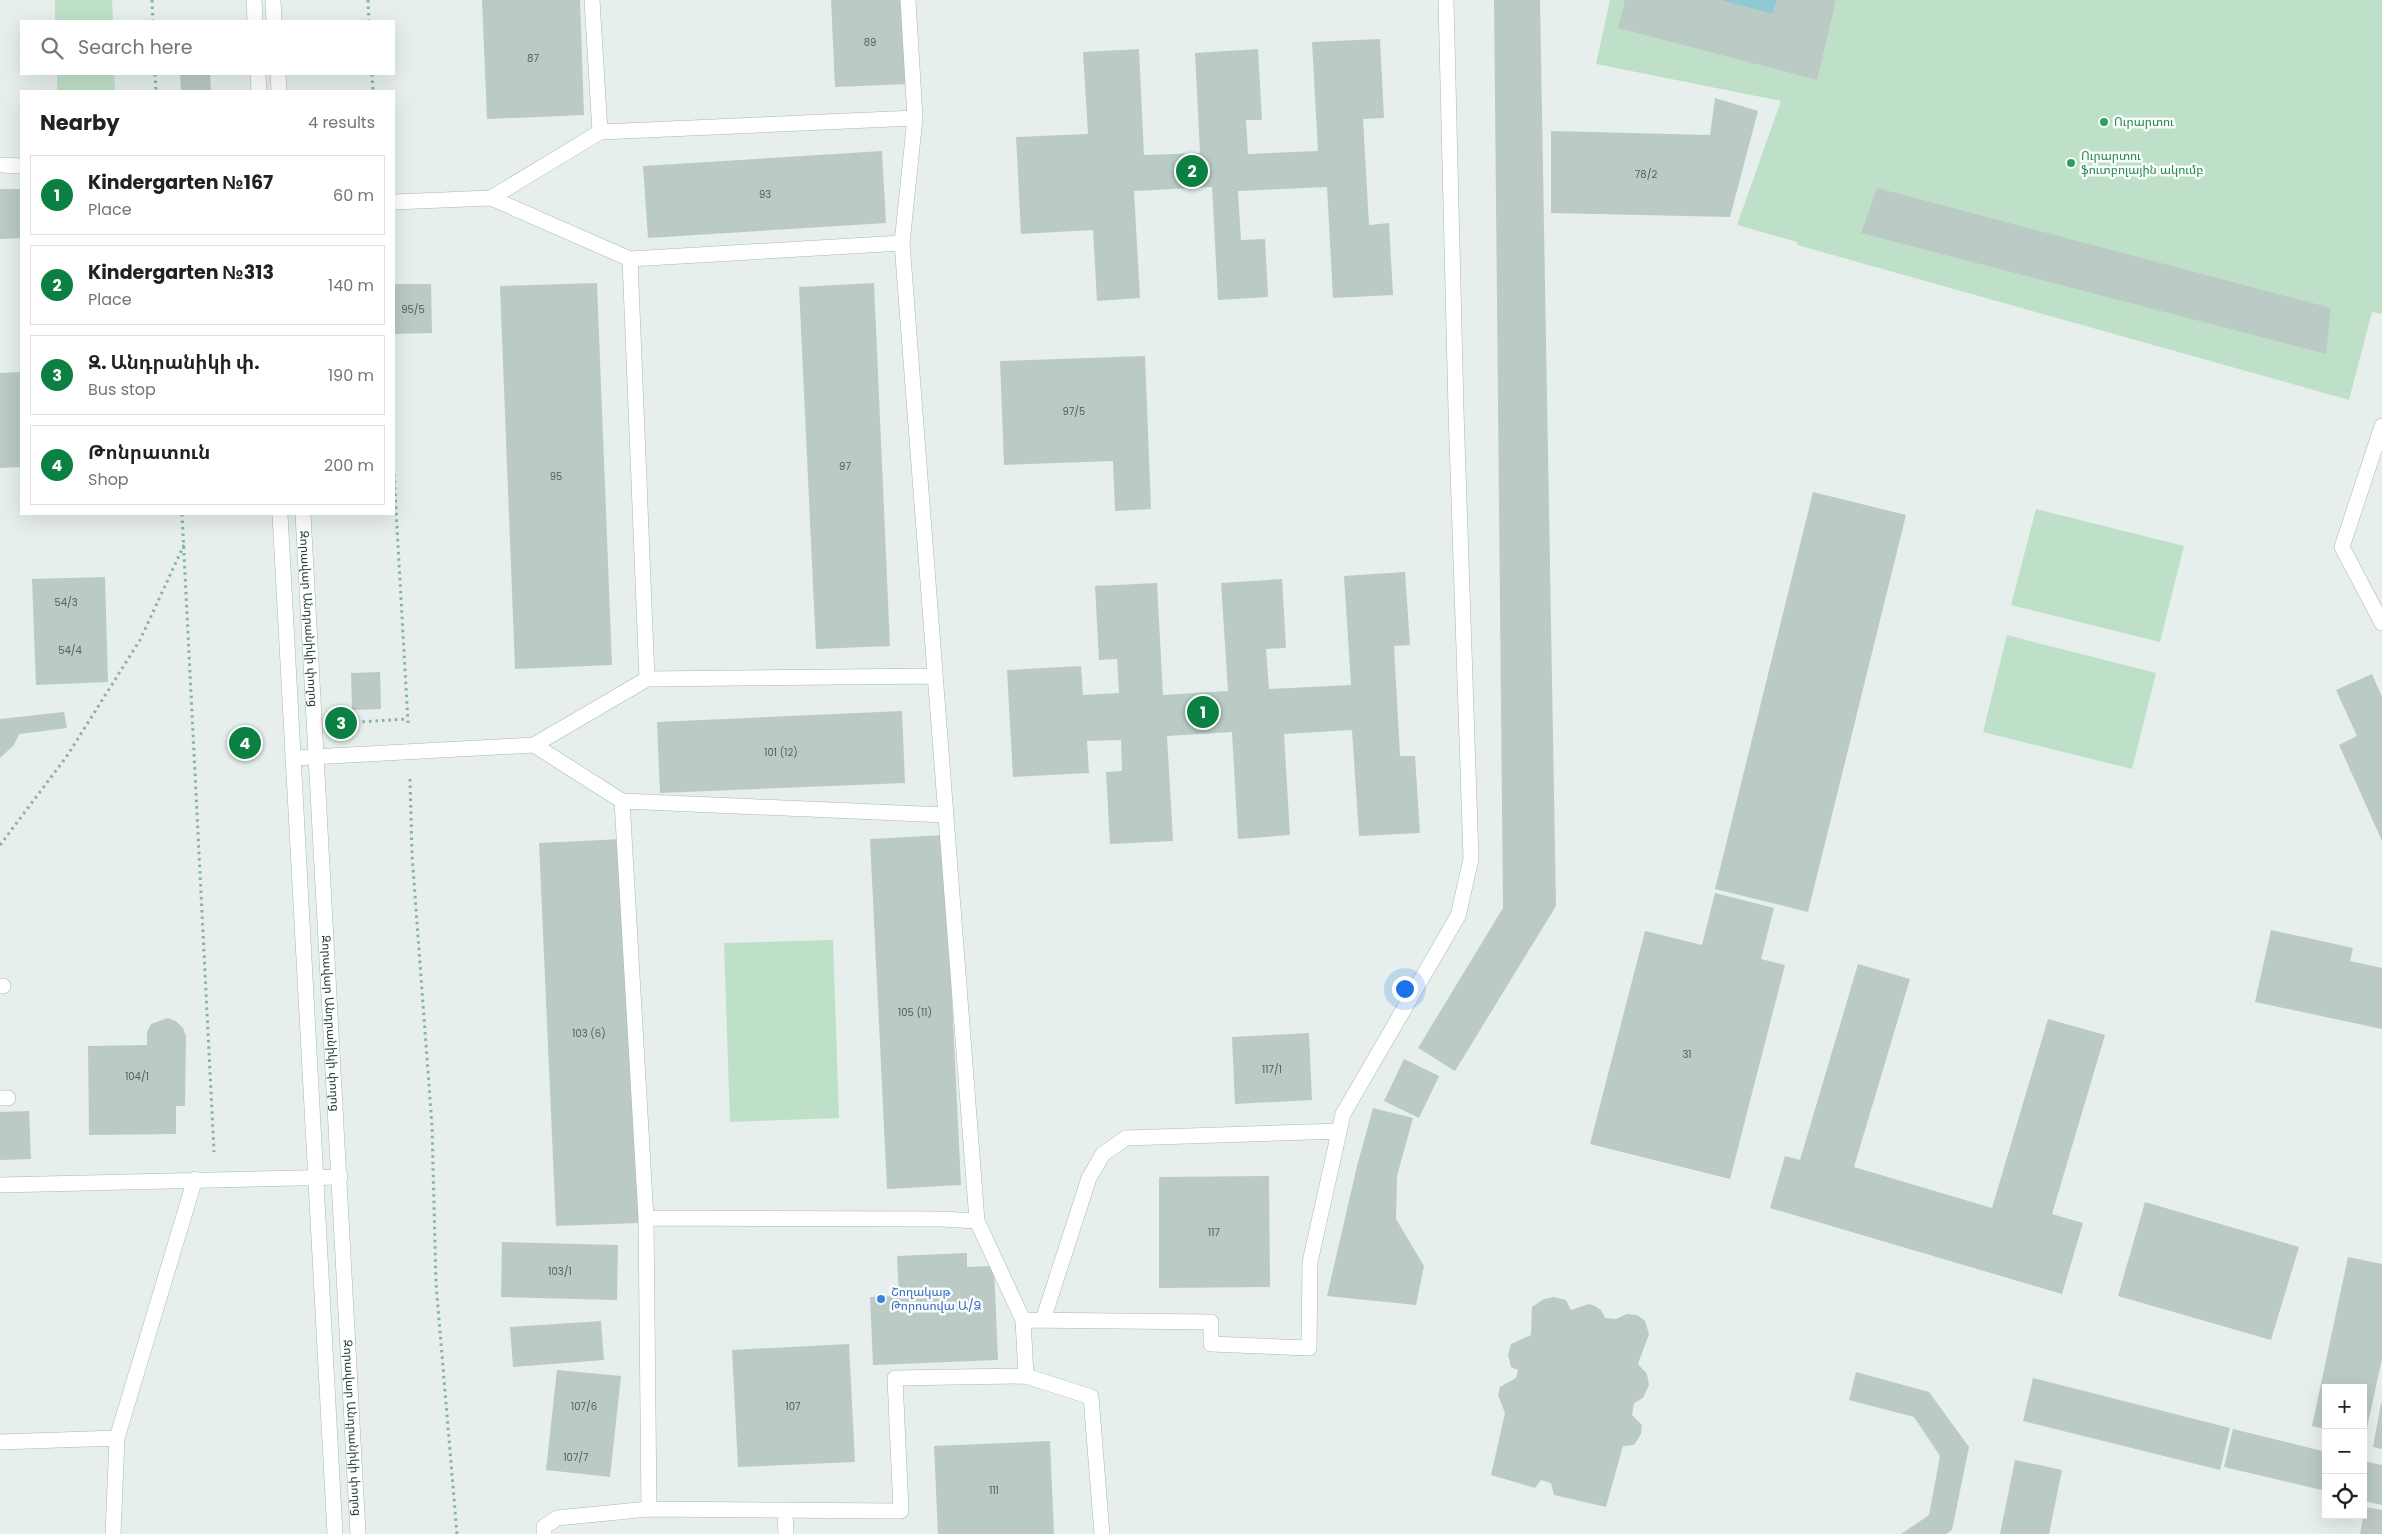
<!DOCTYPE html>
<html lang="en">
<head>
<meta charset="utf-8">
<style>
	:root { --surface:#fff; --page:#f2f2f2; --text:#202124; --muted:#757577; --line:#e0e0e0; --accent:#0b8043 }
	body { margin:0; font-family:Poppins,"Noto Sans Armenian",sans-serif; background:var(--page); color:var(--text) }
	.controls { position:absolute; right:15px; bottom:15px; display:grid; overflow:hidden; border-radius:0px; box-shadow:0 5px 20px #0002 }
	.controls button { width:45px; height:45px; display:grid; place-items:center; padding:0; border:0; border-bottom:1px solid var(--line); background:var(--surface); color:var(--text); font:25px sans-serif }
	.you { position:absolute; left:1404px; top:988px; width:18px; height:18px; margin:-12px; border:4px solid #fff; border-radius:50%; background:#1a73e8; box-shadow:0 0 0 8px #1a73e833 }
	.badge { display:grid; place-items:center; width:32px; height:32px; border-radius:50%; background:var(--accent); color:#fff; font-size:16px; font-weight:700 }
	.pin { position:absolute; translate:-50% -50%; border:2px solid #fff; box-shadow:0 1px 5px #0006 }
	.list { margin:0; padding:0; list-style:none }
	h2 { display:flex; justify-content:space-between; align-items:center; height:65px; margin:0; padding:0 20px; font-size:21px }
	h2 small { font-size:16px; font-weight:400; color:var(--muted) }
	.list li { display:grid; grid-template-columns:32px 1fr auto; gap:15px; align-items:center; box-sizing:border-box; height:80px; margin:0 10px 10px; padding:0 10px; border:1px solid var(--line); border-radius:0px }
	.list b { display:block; font-size:19px; white-space:nowrap }
	.list p { margin:0; font-size:16px; white-space:nowrap; color:var(--muted) }
	.list em { font-size:16px; font-style:normal; color:var(--muted) }
	.icon { flex:none; width:28px; height:28px; fill:none; stroke:currentColor; stroke-width:2; stroke-linecap:round; stroke-linejoin:round }
	.map { position:relative; flex:none; width:2382px; height:1534px; overflow:hidden }
	.search { position:absolute; background:var(--surface); box-shadow:0 5px 20px #0002; left:20px; top:20px; width:375px; height:55px; display:flex; align-items:center; gap:12px; box-sizing:border-box; padding:0 18px; border-radius:0px; color:var(--muted); font-size:19px }
	.panel { position:absolute; background:var(--surface); box-shadow:0 5px 20px #0002; left:20px; top:90px; width:375px; height:425px; border-radius:0px }
	.map>svg:first-child { display:block }
</style>
</head>
<body>
<div class="map">
<svg width="2382" height="1534" viewBox="0 0 2382 1534">
	<rect width="100%" height="100%" fill="#e6efeb"/>
	<path fill="#bfe0c8" d="M 55,0 L 112,0 L 113,21 L 55,21 Z
		M 1610,0 L 2382,0 L 2382,314 L 2372,312 L 2349,400 L 1797,245 L 1797,242 L 1737,225 L 1781,101 L 1596,64 Z
		M 57,74 L 114,74 L 115,91 L 57,91 Z
		M 2036,509 L 2184,546 L 2160,642 L 2011,605 Z
		M 2007,635 L 2156,673 L 2132,769 L 1983,732 Z
		M 833,940 L 839,1118 L 730,1122 L 724,943 Z"/>
	<path fill="#8ec9d4" d="M 1719,0 L 1777,0 L 1773,14 Z"/>
	<path fill="#bbcac4" d="M 482,0 L 580,0 L 584,115 L 487,119 Z
		M 831,0 L 906,0 L 910,84 L 835,87 Z
		M 1494,0 L 1540,0 L 1556,906 L 1455,1071 L 1418,1048 L 1503,908 Z
		M 1625,0 L 1719,0 L 1773,14 L 1777,0 L 1836,0 L 1817,80 L 1618,28 Z
		M 1380,39 L 1384,118 L 1363,119 L 1369,225 L 1389,223 L 1393,295 L 1333,298 L 1327,187 L 1238,191 L 1241,240 L 1265,239 L 1268,297 L 1218,300 L 1212,187 L 1134,191 L 1140,298 L 1097,301 L 1093,230 L 1021,234 L 1016,137 L 1088,134 L 1083,52 L 1139,49 L 1144,155 L 1200,153 L 1195,53 L 1258,49 L 1262,120 L 1246,120 L 1248,154 L 1318,151 L 1312,42 Z
		M 180,74 L 210,74 L 211,91 L 181,91 Z
		M 1715,98 L 1758,111 L 1730,217 L 1551,213 L 1551,131 L 1710,135 Z
		M 882,151 L 886,223 L 648,238 L 643,166 Z
		M 1877,188 L 2331,308 L 2326,354 L 1861,233 Z
		M 0,189 L 21,189 L 21,238 L 0,239 Z
		M 597,283 L 612,665 L 515,669 L 500,286 Z
		M 874,283 L 890,646 L 816,649 L 799,287 Z
		M 394,284 L 431,284 L 432,333 L 394,334 Z
		M 1145,356 L 1151,509 L 1115,511 L 1113,461 L 1004,465 L 1000,361 Z
		M 21,372 L 21,467 L 0,468 L 0,373 Z
		M 1813,492 L 1906,515 L 1808,912 L 1715,889 Z
		M 1405,572 L 1410,645 L 1394,646 L 1400,756 L 1415,756 L 1420,833 L 1359,836 L 1352,730 L 1284,734 L 1290,835 L 1238,839 L 1232,732 L 1167,736 L 1173,841 L 1110,844 L 1106,772 L 1122,771 L 1121,740 L 1087,741 L 1089,773 L 1013,777 L 1007,670 L 1081,666 L 1083,695 L 1119,693 L 1117,659 L 1099,660 L 1095,586 L 1157,583 L 1163,695 L 1228,691 L 1221,583 L 1282,579 L 1286,648 L 1266,649 L 1269,689 L 1351,685 L 1344,576 Z
		M 105,577 L 108,682 L 36,685 L 32,579 Z
		M 380,672 L 381,709 L 352,710 L 351,673 Z
		M 2372,674 L 2382,697 L 2382,841 L 2339,745 L 2357,736 L 2336,690 Z
		M 902,711 L 905,783 L 660,793 L 657,722 Z
		M 64,712 L 67,728 L 19,734 L 14,745 L 0,758 L 0,719 Z
		M 944,835 L 961,1185 L 887,1189 L 870,839 Z
		M 622,839 L 639,1223 L 556,1226 L 539,843 Z
		M 1715,893 L 1774,908 L 1761,959 L 1785,965 L 1730,1179 L 1590,1144 L 1645,931 L 1702,945 Z
		M 2271,930 L 2353,948 L 2350,961 L 2382,968 L 2382,1029 L 2255,1002 Z
		M 1858,964 L 1910,979 L 1854,1167 L 1992,1208 L 2048,1019 L 2105,1035 L 2052,1214 L 2083,1223 L 2062,1294 L 1770,1208 L 1785,1156 L 1800,1160 Z
		M 168,1018 L 176,1021 L 183,1028 L 186,1036 L 185,1106 L 176,1106 L 176,1134 L 89,1135 L 88,1046 L 147,1045 L 147,1032 L 151,1024 Z
		M 1309,1033 L 1312,1100 L 1235,1104 L 1232,1037 Z
		M 1404,1059 L 1439,1076 L 1419,1118 L 1384,1101 Z
		M 1373,1108 L 1413,1118 L 1397,1176 L 1396,1219 L 1424,1266 L 1416,1305 L 1327,1296 L 1357,1166 Z
		M 29,1111 L 31,1159 L 0,1160 L 0,1112 Z
		M 1269,1176 L 1270,1287 L 1159,1288 L 1159,1177 Z
		M 2145,1202 L 2299,1247 L 2271,1340 L 2118,1296 Z
		M 502,1242 L 618,1245 L 617,1300 L 501,1297 Z
		M 967,1253 L 967,1267 L 994,1266 L 998,1360 L 873,1365 L 870,1297 L 899,1296 L 897,1256 Z
		M 2348,1257 L 2382,1264 L 2382,1359 L 2365,1437 L 2363,1437 L 2363,1388 L 2326,1388 L 2326,1429 L 2312,1426 Z
		M 1554,1297 L 1566,1300 L 1571,1310 L 1589,1304 L 1595,1306 L 1601,1310 L 1605,1318 L 1616,1319 L 1627,1314 L 1637,1315 L 1645,1321 L 1649,1334 L 1638,1364 L 1647,1374 L 1649,1385 L 1643,1398 L 1634,1403 L 1632,1415 L 1642,1425 L 1641,1434 L 1634,1445 L 1623,1446 L 1606,1507 L 1554,1495 L 1551,1483 L 1541,1480 L 1535,1488 L 1491,1475 L 1505,1413 L 1498,1395 L 1500,1387 L 1516,1378 L 1518,1370 L 1511,1367 L 1508,1355 L 1511,1344 L 1531,1335 L 1532,1307 L 1544,1299 Z
		M 601,1321 L 604,1360 L 513,1367 L 510,1327 Z
		M 849,1344 L 855,1462 L 738,1467 L 732,1350 Z
		M 557,1370 L 621,1376 L 610,1477 L 546,1470 Z
		M 1856,1372 L 1929,1392 L 1969,1447 L 1952,1530 L 1946,1534 L 1901,1534 L 1929,1515 L 1940,1456 L 1914,1417 L 1849,1400 Z
		M 2033,1378 L 2230,1428 L 2220,1470 L 2023,1421 Z
		M 2381,1403 L 2382,1403 L 2382,1449 L 2373,1447 Z
		M 2233,1429 L 2326,1452 L 2326,1491 L 2224,1467 Z
		M 1050,1441 L 1054,1534 L 938,1534 L 934,1446 Z
		M 2015,1460 L 2062,1470 L 2049,1534 L 2000,1534 Z
		M 2363,1461 L 2382,1465 L 2382,1505 L 2363,1501 Z
		M 2365,1507 L 2382,1510 L 2382,1534 L 2360,1534 Z"/>
	<g fill="none" stroke-linecap="round" stroke-linejoin="round">
		<defs>
			<path id="service" d="M 592,0 L 600,132
				M 908,0 L 915,118 L 902,243 L 977,1221 L 1023,1320 L 1026,1376 L 1091,1397 L 1102,1534
				M 0,165 L 21,166
				M 491,198 L 600,132 L 915,118
				M 394,202 L 491,198 L 630,259 L 902,243
				M 630,259 L 647,679
				M 534,745 L 622,801 L 646,1218 L 649,1509
				M 293,758 L 534,745 L 647,679 L 935,676
				M 622,801 L 945,815
				M 0,986 L 3,986
				M 0,1098 L 8,1098
				M 0,1185 L 340,1177
				M 646,1218 L 941,1219 L 977,1221
				M 1023,1320 L 1211,1322 L 1211,1344 L 1309,1348 L 1310,1262 L 1343,1114 L 1458,916 L 1471,859 L 1456,410 L 1446,0
				M 1043,1320 L 1089,1178 L 1103,1154 L 1126,1138 L 1339,1131
				M 0,1442 L 117,1438 L 195,1179
				M 785,1511 L 786,1534
				M 113,1534 L 117,1438
				M 544,1534 L 544,1527 L 557,1518 L 649,1509 L 901,1511 L 895,1378 L 1026,1376"/>
			<path id="minor" d="M 2382,426 L 2342,547 L 2382,623"/>
			<g id="secondary">
				<path d="M 254,0 L 255,21"/>
				<path d="M 273,0 L 274,21"/>
				<path d="M 258,74 L 259,91"/>
				<path d="M 278,74 L 279,91"/>
				<path d="M 280,514 L 335,1534"/>
				<path id="s1" d="M 303,514 L 358,1534"/>
			</g>
		</defs>
		<use href="#service" stroke="#a8b8b2" stroke-width="16"/>
		<use href="#minor" stroke="#a8b8b2" stroke-width="16"/>
		<use href="#secondary" stroke="#a4bbb3" stroke-width="16"/>
		<path stroke="#86b3a5" stroke-width="3" stroke-dasharray="2.5 4" stroke-linecap="butt" d="M 152,0 L 153,21
			M 368,0 L 369,21
			M 155,74 L 156,91
			M 372,74 L 373,91
			M 394,474 L 408,723
			M 182,514 L 214,1152
			M 343,723 L 407,719
			M 410,779 L 412,855 L 432,1126 L 436,1284 L 457,1534
			M 0,845 L 67,756 L 140,640 L 184,545"/>
		<use href="#service" stroke="#fff" stroke-width="15"/>
		<use href="#minor" stroke="#fff" stroke-width="15"/>
		<use href="#secondary" stroke="#fff" stroke-width="15"/>
	</g>
	<g fill="#2e9e5b" stroke="#f7fbf9" stroke-width="2">
		<circle cx="2104" cy="122" r="5"/>
		<circle cx="2071" cy="163" r="5"/>
	</g>
	<circle fill="#3f7fe0" stroke="#f7fbf9" stroke-width="2" cx="881" cy="1299" r="5"/>
	<g text-anchor="middle" stroke-width="5" stroke-linejoin="round" paint-order="stroke">
		<g font-size="10" fill="#4a645c">
			<text x="870" y="46">89</text>
			<text x="533" y="62">87</text>
			<text x="1646" y="178">78/2</text>
			<text x="765" y="198">93</text>
			<text x="413" y="313">95/5</text>
			<text x="1074" y="415">97/5</text>
			<text x="845" y="470">97</text>
			<text x="556" y="480">95</text>
			<text x="66" y="606">54/3</text>
			<text x="70" y="654">54/4</text>
			<text x="781" y="756">101 (12)</text>
			<text x="915" y="1016">105 (11)</text>
			<text x="589" y="1037">103 (6)</text>
			<text x="1687" y="1058">31</text>
			<text x="1272" y="1073">117/1</text>
			<text x="137" y="1080">104/1</text>
			<text x="1214" y="1236">117</text>
			<text x="560" y="1275">103/1</text>
			<text x="584" y="1410">107/6</text>
			<text x="793" y="1410">107</text>
			<text x="576" y="1461">107/7</text>
			<text x="994" y="1494">111</text>
		</g>
		<g font-size="12" fill="#27864d" stroke="#f7fbf9" text-anchor="start">
			<text x="2114" y="126">Ուրարտու</text>
			<text x="2081" y="160">Ուրարտու<tspan x="2081" dy="14">ֆուտբոլային ակումբ</tspan></text>
		</g>
		<g font-size="12" fill="#24423a" stroke="#f7fbf9">
			<text dy="4" stroke="none"><textPath href="#s1" startOffset="105">Զորավար Անդրանիկի փողոց</textPath></text>
			<text dy="4" stroke="none"><textPath href="#s1" startOffset="510">Զորավար Անդրանիկի փողոց</textPath></text>
			<text dy="4" stroke="none"><textPath href="#s1" startOffset="915">Զորավար Անդրանիկի փողոց</textPath></text>
		</g>
		<g font-size="12" fill="#366cbe" stroke="#f7fbf9" text-anchor="start">
			<text x="891" y="1296">Շողակաթ<tspan x="891" dy="14">Թորոսովա Ա/Ձ</tspan></text>
		</g>
	</g>
</svg>
<div class="controls">
<button>+</button>
<button>−</button>
<button><svg class="icon" aria-label="locate" viewBox="0 0 24 24"><circle cx="12" cy="12" r="6"/><path d="M12 2v4M12 18v4M2 12h4M18 12h4"/></svg></button>
</div>
<div class="you"></div>
<div class="pin badge" style="left:1203px;top:712px">1</div>
<div class="pin badge" style="left:1192px;top:171px">2</div>
<div class="pin badge" style="left:341px;top:723px">3</div>
<div class="pin badge" style="left:245px;top:743px">4</div>
<div class="search"><svg class="icon" aria-label="search" viewBox="0 0 24 24"><circle cx="10" cy="10" r="6"/><path d="M15 15l6 6"/></svg>Search here</div>
<section class="panel">
<h2>Nearby<small>4 results</small></h2>
<ul class="list">
<li><span class="badge">1</span><div><b>Kindergarten №167</b><p>Place</p></div><em>60 m</em></li>
<li><span class="badge">2</span><div><b>Kindergarten №313</b><p>Place</p></div><em>140 m</em></li>
<li><span class="badge">3</span><div><b>Զ. Անդրանիկի փ.</b><p>Bus stop</p></div><em>190 m</em></li>
<li><span class="badge">4</span><div><b>Թոնրատուն</b><p>Shop</p></div><em>200 m</em></li>
</ul>
</section>
</div>
</body>
</html>
